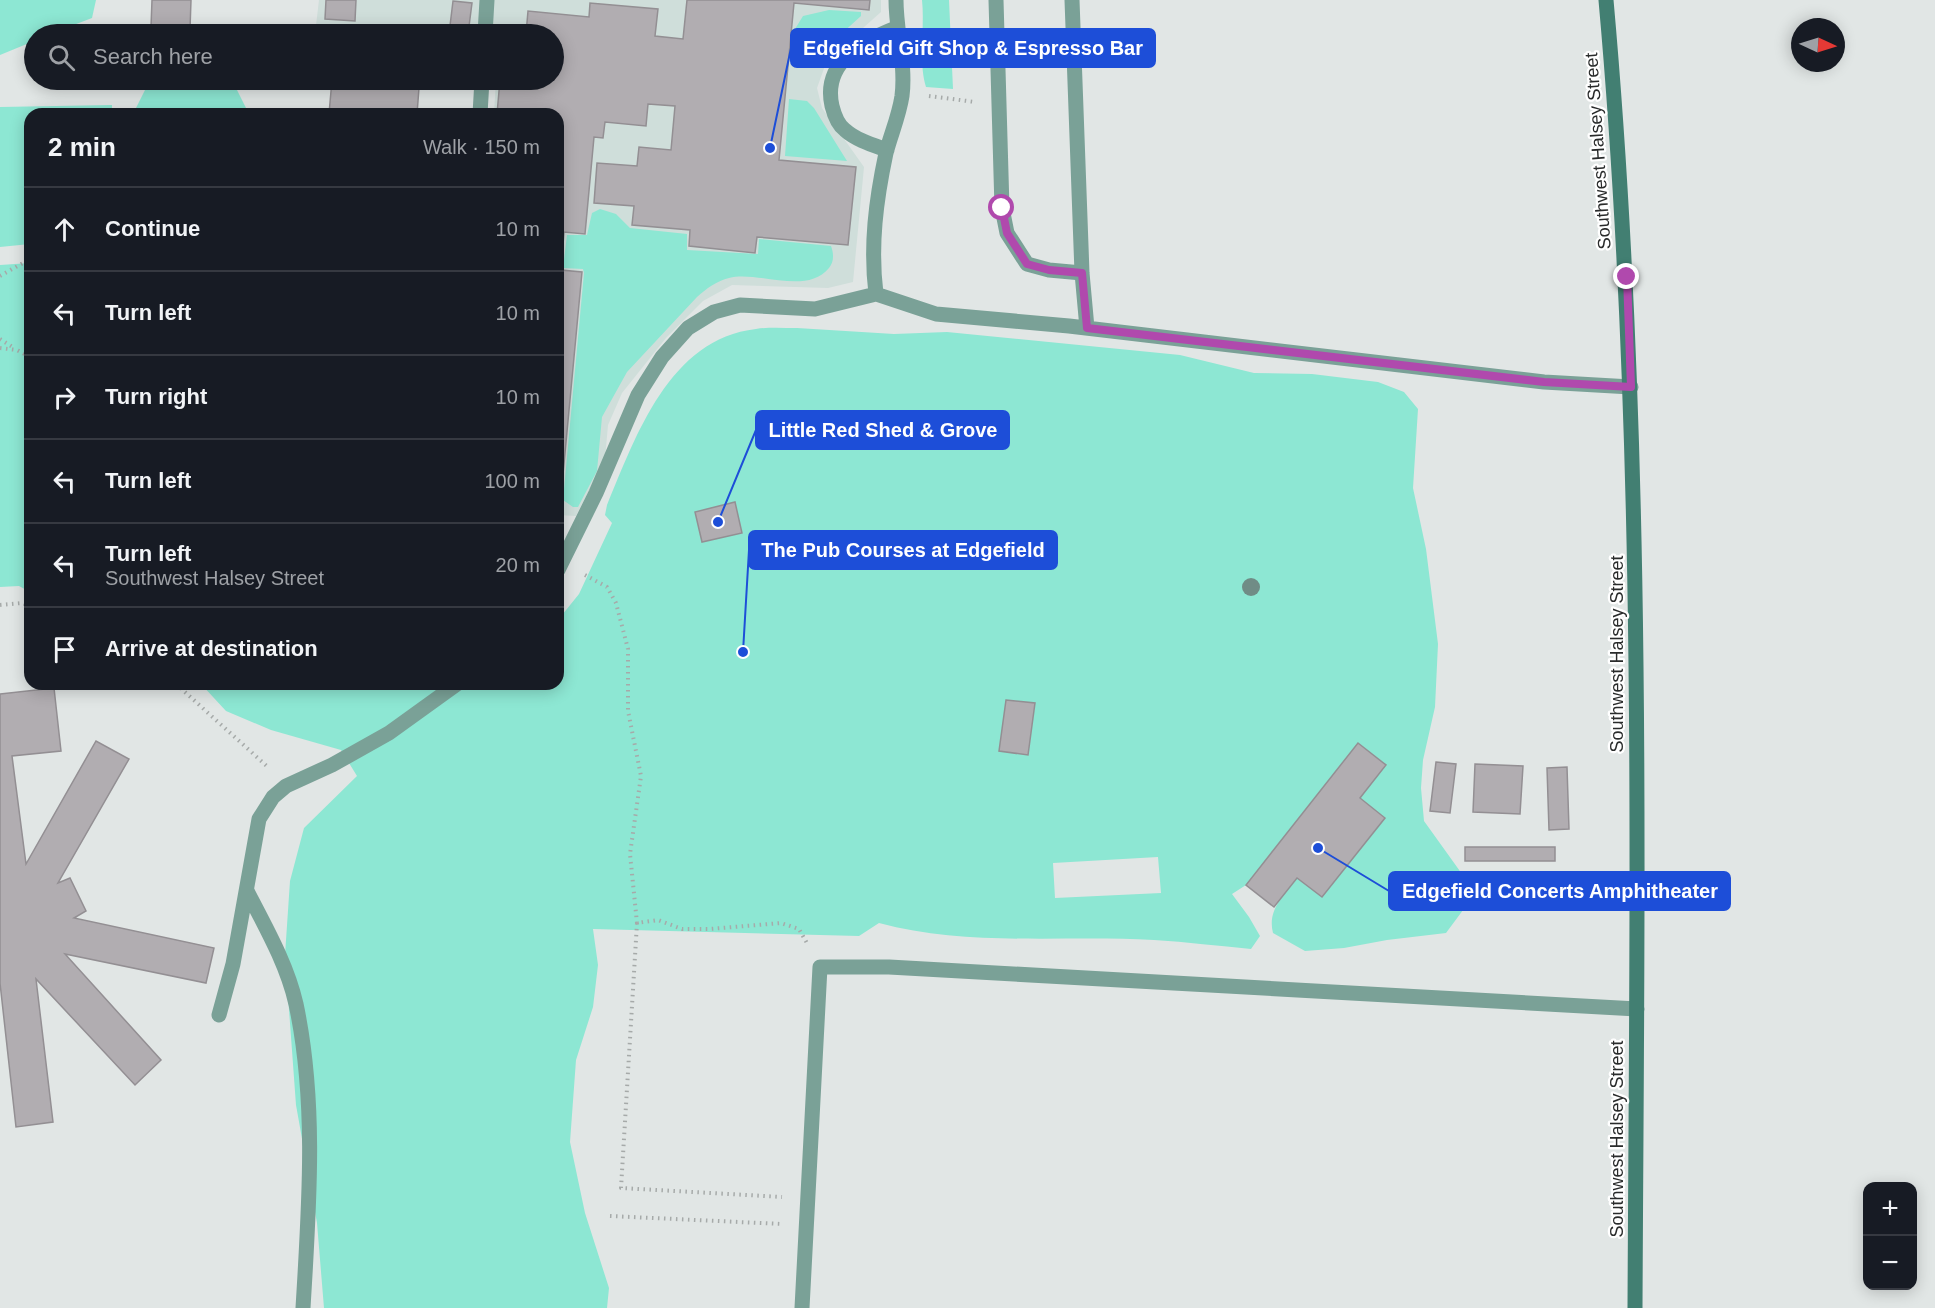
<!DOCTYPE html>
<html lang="en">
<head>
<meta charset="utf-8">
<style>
	:root { --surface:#171b24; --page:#242831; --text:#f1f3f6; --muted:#9ea1a6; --line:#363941 }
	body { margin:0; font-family:Helvetica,sans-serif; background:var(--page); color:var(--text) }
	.controls { position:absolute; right:18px; bottom:18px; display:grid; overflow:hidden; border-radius:12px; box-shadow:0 3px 15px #0003 }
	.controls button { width:54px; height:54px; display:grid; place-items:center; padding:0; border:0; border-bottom:2px solid var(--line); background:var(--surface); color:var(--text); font:30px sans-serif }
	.compass { position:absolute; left:1791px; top:18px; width:54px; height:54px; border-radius:50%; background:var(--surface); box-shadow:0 3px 15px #0003; rotate:94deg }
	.stop { position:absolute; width:18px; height:18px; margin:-14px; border:4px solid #b049ad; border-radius:50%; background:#fff }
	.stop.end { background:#b049ad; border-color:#fff; box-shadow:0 2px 6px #0008 }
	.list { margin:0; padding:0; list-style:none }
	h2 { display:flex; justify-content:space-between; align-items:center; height:78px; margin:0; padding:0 24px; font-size:26px }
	h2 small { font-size:20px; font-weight:400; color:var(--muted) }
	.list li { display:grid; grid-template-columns:39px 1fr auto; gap:18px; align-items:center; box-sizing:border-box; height:84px; padding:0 24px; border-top:2px solid var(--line) }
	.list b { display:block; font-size:22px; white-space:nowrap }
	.list p { margin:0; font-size:20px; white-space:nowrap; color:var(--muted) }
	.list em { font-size:20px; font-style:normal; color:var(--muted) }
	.icon { flex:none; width:33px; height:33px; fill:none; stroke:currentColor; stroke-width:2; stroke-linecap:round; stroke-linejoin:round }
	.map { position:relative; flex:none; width:1935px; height:1308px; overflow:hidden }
	.search { position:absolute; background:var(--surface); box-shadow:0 3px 15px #0003; left:24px; top:24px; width:540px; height:66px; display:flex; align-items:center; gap:15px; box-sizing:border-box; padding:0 21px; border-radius:33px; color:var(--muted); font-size:22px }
	.panel { position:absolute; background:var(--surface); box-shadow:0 3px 15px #0003; left:24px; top:108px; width:540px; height:582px; border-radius:18px }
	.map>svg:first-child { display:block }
</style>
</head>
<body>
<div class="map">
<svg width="1935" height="1308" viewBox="0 0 1935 1308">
	<rect width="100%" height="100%" fill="#e1e6e5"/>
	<path fill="#cfdeda" d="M 319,0 L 881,0 L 881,12 L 827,60 L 817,88 L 822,108 L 864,167 L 853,282 L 828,288 L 732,285 L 703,301 L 666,338 L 622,393 L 608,425 L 605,459 L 576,516 L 558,515 L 558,114 L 494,114 L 496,80 L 554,80 L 554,34 L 315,34 Z"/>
	<path fill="#8de7d3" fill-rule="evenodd" d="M 0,0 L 96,0 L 92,18 L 50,34 L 34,34 L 34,41 L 0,55 Z
		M 922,0 L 949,0 L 953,89 L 926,87 C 918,62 925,27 922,0 Z
		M 829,10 L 861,12 L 861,16 L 818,55 L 798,62 L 794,60 L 795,29 L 803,16 Z
		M 150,80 L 218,80 L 235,86 L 249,114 L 133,114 Z
		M 789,99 L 807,101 L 814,108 L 847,161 L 785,156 Z
		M 112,105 L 112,114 L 30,114 L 30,244 L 0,247 L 0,107 Z
		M 600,209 L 616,214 L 630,228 L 687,234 L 687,250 L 758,254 L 759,239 L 831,246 C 834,254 834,262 829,268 C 806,296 757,270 729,278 C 717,281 707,288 697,297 L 627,372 L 602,417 L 597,471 L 578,507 L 573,507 L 563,500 L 584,273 L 583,269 L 563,268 L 567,235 L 587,235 L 592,213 Z
		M 30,263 L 30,592 L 19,586 L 0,587 L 0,265 Z
		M 797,328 L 894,334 L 947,332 L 1180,355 L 1254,373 L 1312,374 L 1378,382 L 1404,392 L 1418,409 L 1413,488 L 1426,549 L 1438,644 L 1435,707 L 1423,760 L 1421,788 L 1424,821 L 1462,874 L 1469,902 L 1446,933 L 1387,940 L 1344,948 L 1305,951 L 1273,933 C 1267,910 1284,895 1297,878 L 1322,897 L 1385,818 L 1360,798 L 1386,765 L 1358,743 L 1246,885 L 1232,894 L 1249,917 L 1260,936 L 1251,949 C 1219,946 1187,942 1154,940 C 1063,935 969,947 879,923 L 859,936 L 593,929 L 598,965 L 593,1007 L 576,1060 L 570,1142 L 585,1213 L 609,1288 L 607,1308 L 324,1308 L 317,1223 L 296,1105 L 285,955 L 290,881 L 304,828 L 357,776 L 341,750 L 271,730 L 226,711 L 201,684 L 558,684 L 558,620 L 579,594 L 612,523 L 605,515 L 607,505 C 636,436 669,339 756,329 C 769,327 783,328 797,328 ZM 1006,700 L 1035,704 L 1028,755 L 999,751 ZM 1158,857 L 1161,893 L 1055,898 L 1053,863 Z"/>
	<path fill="#b1adb1" stroke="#938f93" stroke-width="1.5" d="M 152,0 L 191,0 L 190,29 L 151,27 Z
		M 326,0 L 356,0 L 355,21 L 325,19 Z
		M 687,0 L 870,0 L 869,10 L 794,3 L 779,160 L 856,167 L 848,245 L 757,237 L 755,253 L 689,246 L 690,230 L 632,225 L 634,206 L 594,203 L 597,163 L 637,166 L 639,147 L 671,150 L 675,106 L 648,104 L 646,126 L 605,122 L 603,138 L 594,137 L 585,234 L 564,232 L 561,270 L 582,272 L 560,506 L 558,505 L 558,114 L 497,114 L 500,80 L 554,80 L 554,34 L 526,34 L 528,11 L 589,17 L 590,3 L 658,9 L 655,36 L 683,39 Z
		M 453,1 L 472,3 L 468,34 L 449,34 Z
		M 332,80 L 419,88 L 417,114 L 329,114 Z
		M 735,502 L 742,533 L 702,542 L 695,512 Z
		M 54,688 L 61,751 L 12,756 L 26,864 L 96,741 L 129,759 L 58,883 L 70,878 L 86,911 L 74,918 L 214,948 L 206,983 L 65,954 L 161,1060 L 135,1085 L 36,979 L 53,1122 L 16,1127 L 0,983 L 0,694 Z
		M 1006,700 L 1035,703 L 1028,755 L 999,751 Z
		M 1358,743 L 1386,765 L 1360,798 L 1385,818 L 1322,897 L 1297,878 L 1274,907 L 1246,885 Z
		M 1436,762 L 1456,764 L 1450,813 L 1430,811 Z
		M 1475,764 L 1523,766 L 1520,814 L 1473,812 Z
		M 1567,767 L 1569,829 L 1549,830 L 1547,768 Z
		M 1465,847 L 1555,847 L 1555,861 L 1465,861 Z"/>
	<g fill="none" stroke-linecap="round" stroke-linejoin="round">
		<path stroke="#a6aaa9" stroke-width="4" stroke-dasharray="1.5 4.5" stroke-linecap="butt" d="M 791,60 L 813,62
			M 929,96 L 975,102
			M 0,276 L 30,259
			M 0,339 L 14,348
			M 0,348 L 17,350 L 30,357
			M 585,575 L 607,587 L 616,603 L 628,649 L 628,711 L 641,776 L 630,854 L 637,923 L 658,920 L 682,929 L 709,929 L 781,923 L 799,929 L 808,945
			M 0,605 L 22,603 L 30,606
			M 176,684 L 269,768
			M 637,923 L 621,1188 L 782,1197
			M 610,1216 L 782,1224"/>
		<path stroke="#7aa197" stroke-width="15" d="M 996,0 L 1002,208 L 1007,233 L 1027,264 L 1049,270 L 1082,273
			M 1072,0 L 1082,273 L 1087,328
			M 485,34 L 487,0
			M 480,114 L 482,80
			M 887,150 C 873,145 856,140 845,130 C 838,125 834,114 832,106 C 822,62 863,41 896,28
			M 876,294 C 870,246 876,200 886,153 C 891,134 899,116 902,96 C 906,64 896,32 896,0
			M 558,570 L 596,493 L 638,395 L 662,357 L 688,328 L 714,312 L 740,305 L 815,309 L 876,294 L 936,314 L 1069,326 L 1544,382 L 1631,387
			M 247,891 C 265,926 287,964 296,1004 C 317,1103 309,1207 303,1308
			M 219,1015 L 233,964 L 259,819 L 273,797 L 286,786 L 332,765 L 389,733 L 457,684
			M 802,1308 L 820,967 L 889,967 L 1637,1009"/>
		<path stroke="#427f72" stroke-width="15" d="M 1606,0 C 1645,435 1637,872 1635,1308"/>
	</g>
	<circle fill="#708c86" cx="1251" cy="587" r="9"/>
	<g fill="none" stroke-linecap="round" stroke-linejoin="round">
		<path stroke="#b049ad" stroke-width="8" d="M 1002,208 L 1007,233 L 1027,264 L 1049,270 L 1082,273 L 1087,328 L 1544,382 L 1631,387 L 1627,277"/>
	</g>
	<g text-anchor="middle" stroke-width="4.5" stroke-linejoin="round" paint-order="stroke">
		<g font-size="18" fill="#292b2b" stroke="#fff">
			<text transform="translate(1598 151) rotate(-94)" y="6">Southwest Halsey Street</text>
			<text transform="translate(1617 654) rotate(-90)" y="6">Southwest Halsey Street</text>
			<text transform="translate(1617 1139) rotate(-90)" y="6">Southwest Halsey Street</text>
		</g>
	</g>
	<path fill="none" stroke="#1d4ed8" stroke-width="2" d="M770 148L791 48M718 522L756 430M743 652L749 550M1318 848L1389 891"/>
	<g fill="#1d4ed8" stroke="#fff" stroke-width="2">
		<circle cx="770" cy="148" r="6"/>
		<circle cx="718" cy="522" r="6"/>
		<circle cx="743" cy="652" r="6"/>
		<circle cx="1318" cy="848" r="6"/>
	</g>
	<g fill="#1d4ed8" stroke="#1d4ed8" stroke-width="2">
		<rect x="791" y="29" width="364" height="38" rx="6"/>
		<rect x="756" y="411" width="253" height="38" rx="6"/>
		<rect x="749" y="531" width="308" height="38" rx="6"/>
		<rect x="1389" y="872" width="341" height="38" rx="6"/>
	</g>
	<g font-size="20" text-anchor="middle" font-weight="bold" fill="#fff">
		<text x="973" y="55">Edgefield Gift Shop &amp; Espresso Bar</text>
		<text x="883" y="437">Little Red Shed &amp; Grove</text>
		<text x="903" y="557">The Pub Courses at Edgefield</text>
		<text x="1560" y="898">Edgefield Concerts Amphitheater</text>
	</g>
</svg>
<div class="controls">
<button>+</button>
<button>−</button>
</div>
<svg class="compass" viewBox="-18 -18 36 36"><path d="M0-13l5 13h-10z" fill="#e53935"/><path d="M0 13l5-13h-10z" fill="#9ea1a6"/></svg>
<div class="stop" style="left:1002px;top:208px"></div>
<div class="stop end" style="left:1627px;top:277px"></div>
<div class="search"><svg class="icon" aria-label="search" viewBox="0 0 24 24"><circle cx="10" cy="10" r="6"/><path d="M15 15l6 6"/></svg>Search here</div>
<section class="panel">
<h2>2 min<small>Walk · 150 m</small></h2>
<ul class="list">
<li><svg class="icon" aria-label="ahead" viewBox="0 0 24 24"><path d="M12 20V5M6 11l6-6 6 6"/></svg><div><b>Continue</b></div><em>10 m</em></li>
<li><svg class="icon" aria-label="left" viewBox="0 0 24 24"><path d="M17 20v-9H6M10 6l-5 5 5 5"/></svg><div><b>Turn left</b></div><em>10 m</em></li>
<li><svg class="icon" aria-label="right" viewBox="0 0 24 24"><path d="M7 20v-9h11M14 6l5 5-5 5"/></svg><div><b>Turn right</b></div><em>10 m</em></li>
<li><svg class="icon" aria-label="left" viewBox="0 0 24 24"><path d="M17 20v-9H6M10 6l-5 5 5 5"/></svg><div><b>Turn left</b></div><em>100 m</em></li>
<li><svg class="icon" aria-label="left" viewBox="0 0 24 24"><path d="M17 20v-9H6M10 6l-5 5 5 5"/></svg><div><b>Turn left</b><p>Southwest Halsey Street</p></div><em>20 m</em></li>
<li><svg class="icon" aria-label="arrive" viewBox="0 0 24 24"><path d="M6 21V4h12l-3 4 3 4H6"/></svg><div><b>Arrive at destination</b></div></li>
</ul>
</section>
</div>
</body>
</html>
